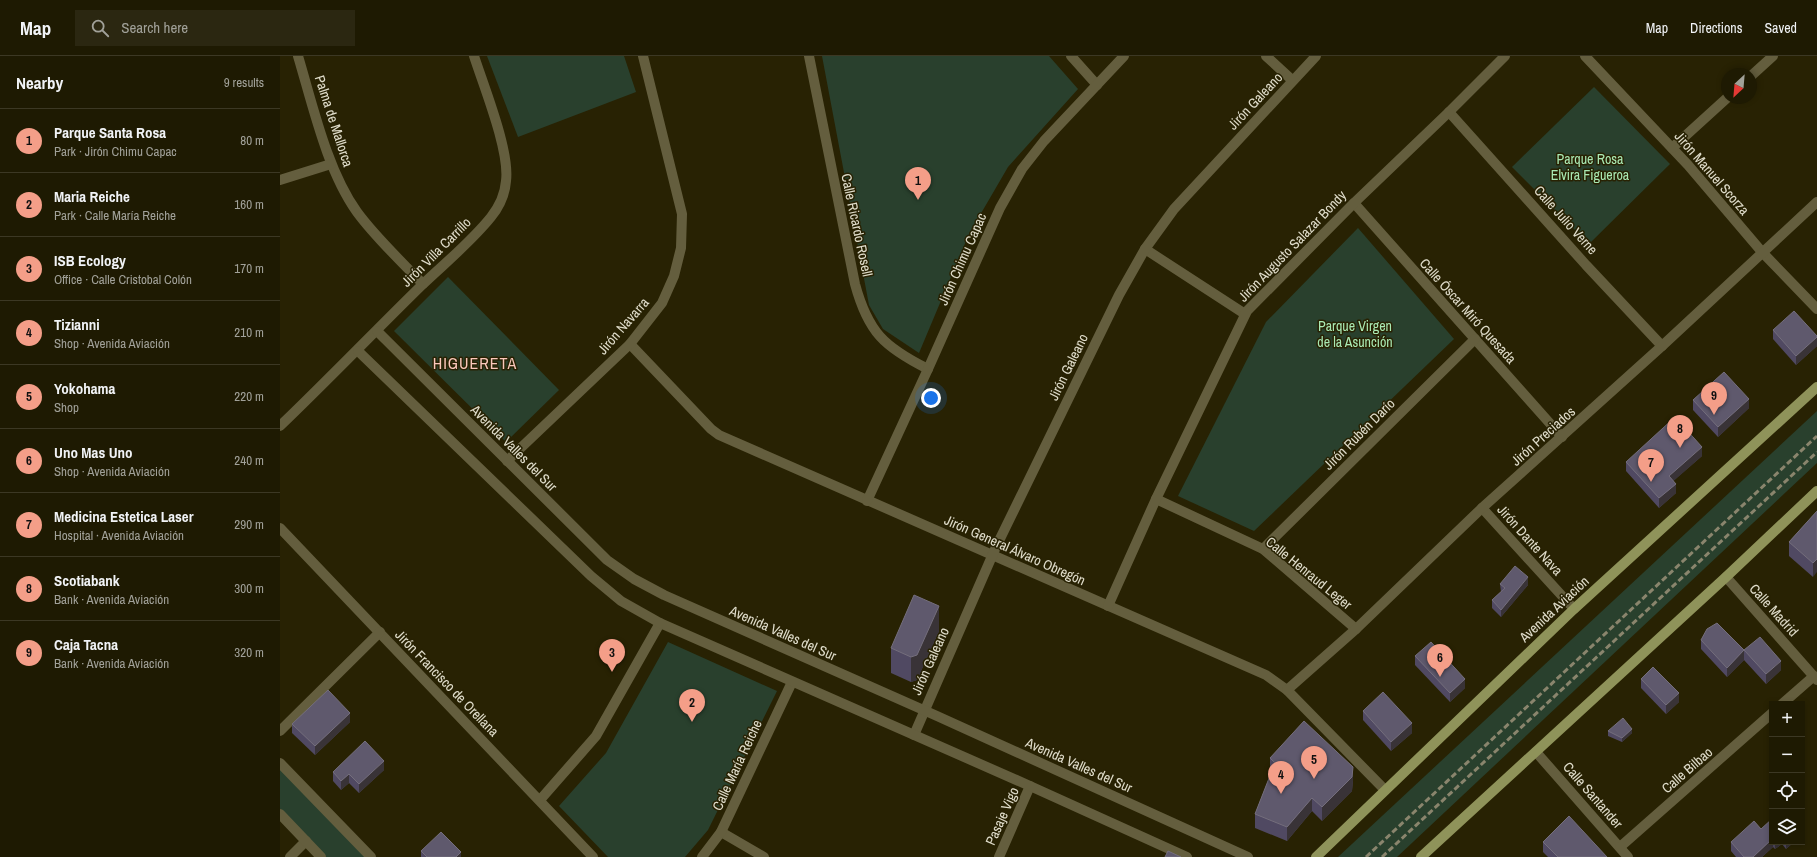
<!DOCTYPE html>
<meta charset="utf-8">
<style>
:root{--surface:#1e1a02;--page:#2b2711;--text:#f1f3f6;--muted:#a1a199;--line:#3c3824;--accent:#f49e88}
body{margin:0;font-family:"Archivo Narrow",sans-serif;background:var(--page);color:var(--text)}
.controls{position:absolute;right:12px;bottom:12px;display:grid;overflow:hidden;border-radius:0px;box-shadow:0 2px 6px #0003}
.controls button{width:36px;height:36px;display:grid;place-items:center;padding:0;border:0;border-bottom:1px solid var(--line);background:var(--surface);color:var(--text);font:20px sans-serif}
.compass{position:absolute;left:1441px;top:12px;width:36px;height:36px;border-radius:50%;background:var(--surface);box-shadow:0 2px 6px #0003;rotate:206deg}
.you{position:absolute;left:651px;top:342px;width:14px;height:14px;margin:-10px;border:3px solid #fff;border-radius:50%;background:#1a73e8;box-shadow:0 0 0 6px #1a73e833}
.badge{display:grid;place-items:center;width:26px;height:26px;border-radius:50%;background:var(--accent);color:#111;font-size:13px;font-weight:700}
.pin{position:absolute;translate:-50% -33px;filter:drop-shadow(0 1px 2px #0008)}
.pin::after{content:'';position:absolute;top:21px;width:14px;height:12px;background:inherit;clip-path:polygon(0 0,100% 0,50% 100%)}
.list{margin:0;padding:0;list-style:none}
h2{display:flex;justify-content:space-between;align-items:center;height:52px;margin:0;padding:0 16px;font-size:17px}
h2 small{font-size:13px;font-weight:400;color:var(--muted)}
.list li{display:grid;grid-template-columns:26px 1fr auto;gap:12px;align-items:center;box-sizing:border-box;height:64px;padding:0 16px;border-top:1px solid var(--line)}
.list b{display:block;font-size:15px;white-space:nowrap}
.list p{margin:0;font-size:13px;white-space:nowrap;color:var(--muted)}
.list em{font-size:13px;font-style:normal;color:var(--muted)}
.icon{flex:none;width:22px;height:22px;fill:none;stroke:currentColor;stroke-width:2;stroke-linecap:round;stroke-linejoin:round}
.map{position:relative;flex:none;width:1537px;height:801px;overflow:hidden}
header{display:flex;align-items:center;gap:24px;box-sizing:border-box;height:56px;padding:0 20px;background:var(--surface);border-bottom:1px solid var(--line)}
header strong{font-size:19px}
nav{display:flex;gap:22px;margin-inline-start:auto;font-size:14px}
.search{width:280px;height:36px;background:var(--page);display:flex;align-items:center;gap:10px;box-sizing:border-box;padding:0 14px;border-radius:0px;color:var(--muted);font-size:15px}
main{display:flex}
aside{flex:1;background:var(--surface)}
.map>svg:first-child{display:block}
</style>
<header>
<strong>Map</strong>
<div class="search"><svg class="icon" aria-label="search" viewBox="0 0 24 24"><circle cx="10" cy="10" r="6"/><path d="M15 15l6 6"/></svg>Search here</div>
<nav><a>Map</a><a>Directions</a><a>Saved</a></nav>
</header>
<main>
<aside>
<h2>Nearby<small>9 results</small></h2>
<ul class="list">
<li><span class="badge">1</span><div><b>Parque Santa Rosa</b><p>Park · Jirón Chimu Capac</p></div><em>80 m</em></li>
<li><span class="badge">2</span><div><b>Maria Reiche</b><p>Park · Calle María Reiche</p></div><em>160 m</em></li>
<li><span class="badge">3</span><div><b>ISB Ecology</b><p>Office · Calle Cristobal Colón</p></div><em>170 m</em></li>
<li><span class="badge">4</span><div><b>Tizianni</b><p>Shop · Avenida Aviación</p></div><em>210 m</em></li>
<li><span class="badge">5</span><div><b>Yokohama</b><p>Shop</p></div><em>220 m</em></li>
<li><span class="badge">6</span><div><b>Uno Mas Uno</b><p>Shop · Avenida Aviación</p></div><em>240 m</em></li>
<li><span class="badge">7</span><div><b>Medicina Estetica Laser</b><p>Hospital · Avenida Aviación</p></div><em>290 m</em></li>
<li><span class="badge">8</span><div><b>Scotiabank</b><p>Bank · Avenida Aviación</p></div><em>300 m</em></li>
<li><span class="badge">9</span><div><b>Caja Tacna</b><p>Bank · Avenida Aviación</p></div><em>320 m</em></li>
</ul>
</aside>
<div class="map">
<svg width="1537" height="801" viewBox="0 0 1537 801">
<rect width="100%" height="100%" fill="#282203"/>
<g fill="#29402d">
<path d="M207,0h137l12,36 -118,45z"/>
<path d="M542,0h227l29,33 -70,78 -39,67 -50,119 -36,-24 -14,-24z"/>
<path d="M1314,31l76,77 -81,80 -77,-77z"/>
<path d="M1078,172l96,111 -200,192 -76,-35 88,-174z"/>
<path d="M168,221l111,113 -53,52 -112,-111z"/>
<path d="M1537,355v52l-420,394h-59z"/>
<path d="M388,586l109,49 -69,139 -23,27h-77l-49,-51 47,-53z"/>
<path d="M0,712l85,89h-39l-46,-47z"/>
</g>
<g fill="none" stroke-linecap="round" stroke-linejoin="round">
<g stroke="#645e3e" stroke-width="10">
<path d="M18,0c15,50 29,114 59,156 19,26 44,49 66,72"/>
<path d="M529,0l46,228c13,48 29,63 73,85"/>
<path d="M791,0l26,29"/>
<path d="M986,0l26,24"/>
<path d="M1305,0l103,109 74,87 55,57"/>
<path d="M1471,20l22,-20"/>
<path d="M1169,56l137,153 76,81"/>
<path d="M1392,92l55,-50"/>
<path d="M0,124l51,-16"/>
<path d="M1074,147l208,234"/>
<path d="M865,193l100,65"/>
<path d="M350,288l81,85 8,6 547,240 21,15 98,100"/>
<path d="M0,370c48,-46 94,-94 142,-141 23,-22 49,-43 69,-68 8,-10 14,-23 15,-36 4,-30 -22,-94 -32,-125"/>
<path d="M227,405l123,-117 32,-41 12,-27 7,-28 1,-34 -39,-158"/>
<path d="M876,443l107,50 93,80"/>
<path d="M587,445l61,-132 72,-161 22,-39 22,-28 80,-85"/>
<path d="M1202,452l92,101"/>
<path d="M0,472l313,329"/>
<path d="M983,493l212,-210"/>
<path d="M1446,521l91,103"/>
<path d="M828,550l48,-107 91,-188 107,-108 95,-91 56,-56"/>
<path d="M1007,634l69,-61 126,-121 180,-162 155,-144"/>
<path d="M1502,648l32,-28"/>
<path d="M0,675l100,-99"/>
<path d="M634,679l82,-188 123,-252 26,-46 29,-40 142,-153"/>
<path d="M1256,696l92,105"/>
<path d="M260,744l56,-64 64,-113"/>
<path d="M441,776l43,25"/>
<path d="M1340,791l152,-134"/>
<path d="M10,801l16,-16"/>
<path d="M422,801l19,-25 71,-150"/>
<path d="M719,801l31,-71"/>
</g>
<g stroke="#645e3e" stroke-width="10">
<path d="M97,275l230,229 27,19 30,16 273,121 311,141"/>
<path d="M78,295l233,225 30,25 39,22 370,163 157,71"/>
<path d="M0,707l91,94"/>
<path d="M0,758l41,43"/>
</g>
<g stroke="#8f935a" stroke-width="10">
<path d="M1036,801l258,-248 243,-222"/>
<path d="M1141,801l305,-280 91,-86"/>
</g>
<g stroke="#8a856d" stroke-width="3" stroke-dasharray="6 3" stroke-linecap="butt">
<path d="M1086,801l451,-421"/>
<path d="M1102,801l435,-405"/>
</g>
</g>
<g fill="#504962">
<path d="M1493,274l44,6v10l-21,19 -23,-26z"/>
<path d="M1413,344l56,8 -31,29 -25,-27z"/>
<path d="M1422,400l-29,25 3,12 -17,15 -33,-37v-9z"/>
<path d="M1537,455l-4,66 -24,-21v-14z"/>
<path d="M1220,528l28,1 -27,32 -9,-9v-8l9,-8z"/>
<path d="M659,575l-22,49 -6,2 -20,-9v-25z"/>
<path d="M1421,584l43,10 37,20 -15,14 -22,-24 -17,17 -26,-28z"/>
<path d="M1135,600l50,32 -15,14 -35,-37z"/>
<path d="M1361,623l38,23 -13,12 -25,-26z"/>
<path d="M1083,655l49,22 -21,18 -28,-31z"/>
<path d="M70,666l-35,33 -23,-22v-9z"/>
<path d="M1328,675l24,2 -10,9 -14,-6z"/>
<path d="M990,702l83,22 -1,11 -30,30 -10,-10 -25,30 -32,-13v-14l16,-41 -1,-1z"/>
<path d="M104,714l-25,23 -10,-10 -8,7 -8,-9v-9z"/>
<path d="M1263,786l64,15h-59l-5,-5z"/>
<path d="M1451,786h63l-8,7 -4,-5 -7,5 -2,-2 -11,10h-26l-5,-6z"/>
<path d="M141,795l40,6h-40z"/>
</g>
<g fill="#393337">
<path d="M1537,281v9l-21,19v-9z"/>
<path d="M1469,343v9l-31,29v-10z"/>
<path d="M1422,391v9l-33,29v-9z"/>
<path d="M1396,428v9l-17,15v-10z"/>
<path d="M1537,503v13l-4,5v-14z"/>
<path d="M1248,521v8l-27,32v-7z"/>
<path d="M659,550v25l-22,49 -6,2v-25z"/>
<path d="M1464,594v10l-17,17v-9z"/>
<path d="M1501,605v9l-15,14v-10z"/>
<path d="M1185,623v9l-15,14v-9z"/>
<path d="M1399,637v9l-13,12v-9z"/>
<path d="M70,657v9l-35,33v-9z"/>
<path d="M1132,667v10l-21,18v-9z"/>
<path d="M1352,673v4l-10,9v-4z"/>
<path d="M104,705v9l-25,23v-9z"/>
<path d="M1073,711v13l-1,11 -30,30v-14z"/>
<path d="M69,718v9l-8,7v-9z"/>
<path d="M1032,742v13l-25,30v-14z"/>
<path d="M1524,757v10l-2,1v-9z"/>
<path d="M1492,783v3h1v5l-11,10h-9z"/>
<path d="M1495,786h7v2l-7,5z"/>
<path d="M1506,786h8l-8,7z"/>
<path d="M181,796v5h-5z"/>
</g>
<g fill="#5f596d" stroke="#746e7c">
<path d="M1514,255l23,25v1l-21,19 -23,-26z"/>
<path d="M1444,316l25,27 -31,28 -25,-27z"/>
<path d="M1395,361l27,30 -33,29 7,8 -17,14 -33,-36z"/>
<path d="M1537,455v48l-4,4 -24,-21z"/>
<path d="M1235,510l13,11 -27,33 -9,-10 13,-12 -5,-4z"/>
<path d="M634,539l25,11 -22,49 -6,2 -20,-9z"/>
<path d="M1437,567l27,27 -17,18 -26,-28 6,-11z"/>
<path d="M1480,581l21,24 -15,13 -22,-24z"/>
<path d="M1151,586l34,37 -15,14 -35,-37z"/>
<path d="M1373,611l26,26 -13,12 -25,-26z"/>
<path d="M48,634l22,23 -35,33 -23,-22z"/>
<path d="M1103,636l29,31 -21,19 -28,-31z"/>
<path d="M1343,662l9,11 -10,9 -14,-7z"/>
<path d="M1024,665l49,46 -1,10 -30,30 -10,-9 -25,29 -32,-13 20,-51 -5,-5z"/>
<path d="M85,685l19,20 -25,23 -10,-10 -8,7 -8,-9z"/>
<path d="M1289,760l38,41h-49l-15,-15z"/>
<path d="M1492,763v20l-19,18h-9l-13,-15 23,-21 7,8z"/>
<path d="M161,776l20,20 -5,5h-29l-6,-6z"/>
<path d="M888,795l13,6h-16z"/>
</g>
<g text-anchor="middle" stroke-width="3" stroke-linejoin="round" paint-order="stroke">
<g font-size="14" fill="#e0ddcb" stroke="#282203">
<text transform="translate(975 45) rotate(-47)" y="5">Jirón Galeano</text>
<text transform="translate(54 65) rotate(72)" y="5">Palma de Mallorca</text>
<text transform="translate(1432 117) rotate(49)" y="5">Jirón Manuel Scorza</text>
<text transform="translate(1286 164) rotate(48)" y="5">Calle Julio Verne</text>
<text transform="translate(577 169) rotate(78)" y="5">Calle Ricardo Rosell</text>
<text transform="translate(1012 190) rotate(-46)" y="5">Jirón Augusto Salazar Bondy</text>
<text transform="translate(156 196) rotate(-45)" y="5">Jirón Villa Carrillo</text>
<text transform="translate(682 203) rotate(-66)" y="5">Jirón Chimu Capac</text>
<text transform="translate(1188 255) rotate(48)" y="5">Calle Óscar Miró Quesada</text>
<text transform="translate(343 270) rotate(-49)" y="5">Jirón Navarra</text>
<text transform="translate(788 311) rotate(-64)" y="5">Jirón Galeano</text>
<text transform="translate(1079 378) rotate(-45)" y="5">Jirón Rubén Darío</text>
<text transform="translate(1263 380) rotate(-42)" y="5">Jirón Preciados</text>
<text transform="translate(234 392) rotate(45)" y="5">Avenida Valles del Sur</text>
<text transform="translate(1250 484) rotate(48)" y="5">Jirón Dante Nava</text>
<text transform="translate(735 494) rotate(24)" y="5">Jirón General Álvaro Obregón</text>
<text transform="translate(1029 517) rotate(39)" y="5">Calle Henraud Leger</text>
<text transform="translate(1274 553) rotate(-43)" y="5">Avenida Aviación</text>
<text transform="translate(1494 554) rotate(48)" y="5">Calle Madrid</text>
<text transform="translate(503 577) rotate(24)" y="5">Avenida Valles del Sur</text>
<text transform="translate(650 605) rotate(-66)" y="5">Jirón Galeano</text>
<text transform="translate(167 627) rotate(46)" y="5">Jirón Francisco de Orellana</text>
<text transform="translate(457 709) rotate(-65)" y="5">Calle María Reiche</text>
<text transform="translate(799 709) rotate(24)" y="5">Avenida Valles del Sur</text>
<text transform="translate(1407 714) rotate(-41)" y="5">Calle Bilbao</text>
<text transform="translate(1313 739) rotate(49)" y="5">Calle Santander</text>
<text transform="translate(722 760) rotate(-66)" y="5">Pasaje Vigo</text>
</g>
<g font-size="14" fill="#a9e9b3" stroke="#282203">
<text x="1310" y="108">Parque Rosa<tspan x="1310" dy="16">Elvira Figueroa</tspan></text>
<text x="1075" y="275">Parque Virgen<tspan x="1075" dy="16">de la Asunción</tspan></text>
</g>
<g font-size="16" letter-spacing="1" fill="#fac8bb" stroke="#282203">
<text x="195" y="313">HIGUERETA</text>
</g>
</g>
</svg>
<div class="controls">
<button>+</button>
<button>−</button>
<button><svg class="icon" aria-label="locate" viewBox="0 0 24 24"><circle cx="12" cy="12" r="6"/><path d="M12 2v4M12 18v4M2 12h4M18 12h4"/></svg></button>
<button><svg class="icon" aria-label="layers" viewBox="0 0 24 24"><path d="M12 4l9 5-9 5-9-5zM3 14l9 5 9-5"/></svg></button>
</div>
<svg class="compass" viewBox="-18 -18 36 36"><path d="M0-13l5 13h-10z" fill="#e53935"/><path d="M0 13l5-13h-10z" fill="#a1a199"/></svg>
<div class="you"></div>
<div class="pin badge" style="left:638px;top:144px">1</div>
<div class="pin badge" style="left:412px;top:666px">2</div>
<div class="pin badge" style="left:332px;top:616px">3</div>
<div class="pin badge" style="left:1001px;top:738px">4</div>
<div class="pin badge" style="left:1034px;top:723px">5</div>
<div class="pin badge" style="left:1160px;top:621px">6</div>
<div class="pin badge" style="left:1371px;top:426px">7</div>
<div class="pin badge" style="left:1400px;top:392px">8</div>
<div class="pin badge" style="left:1434px;top:359px">9</div>
</div>
</main>
